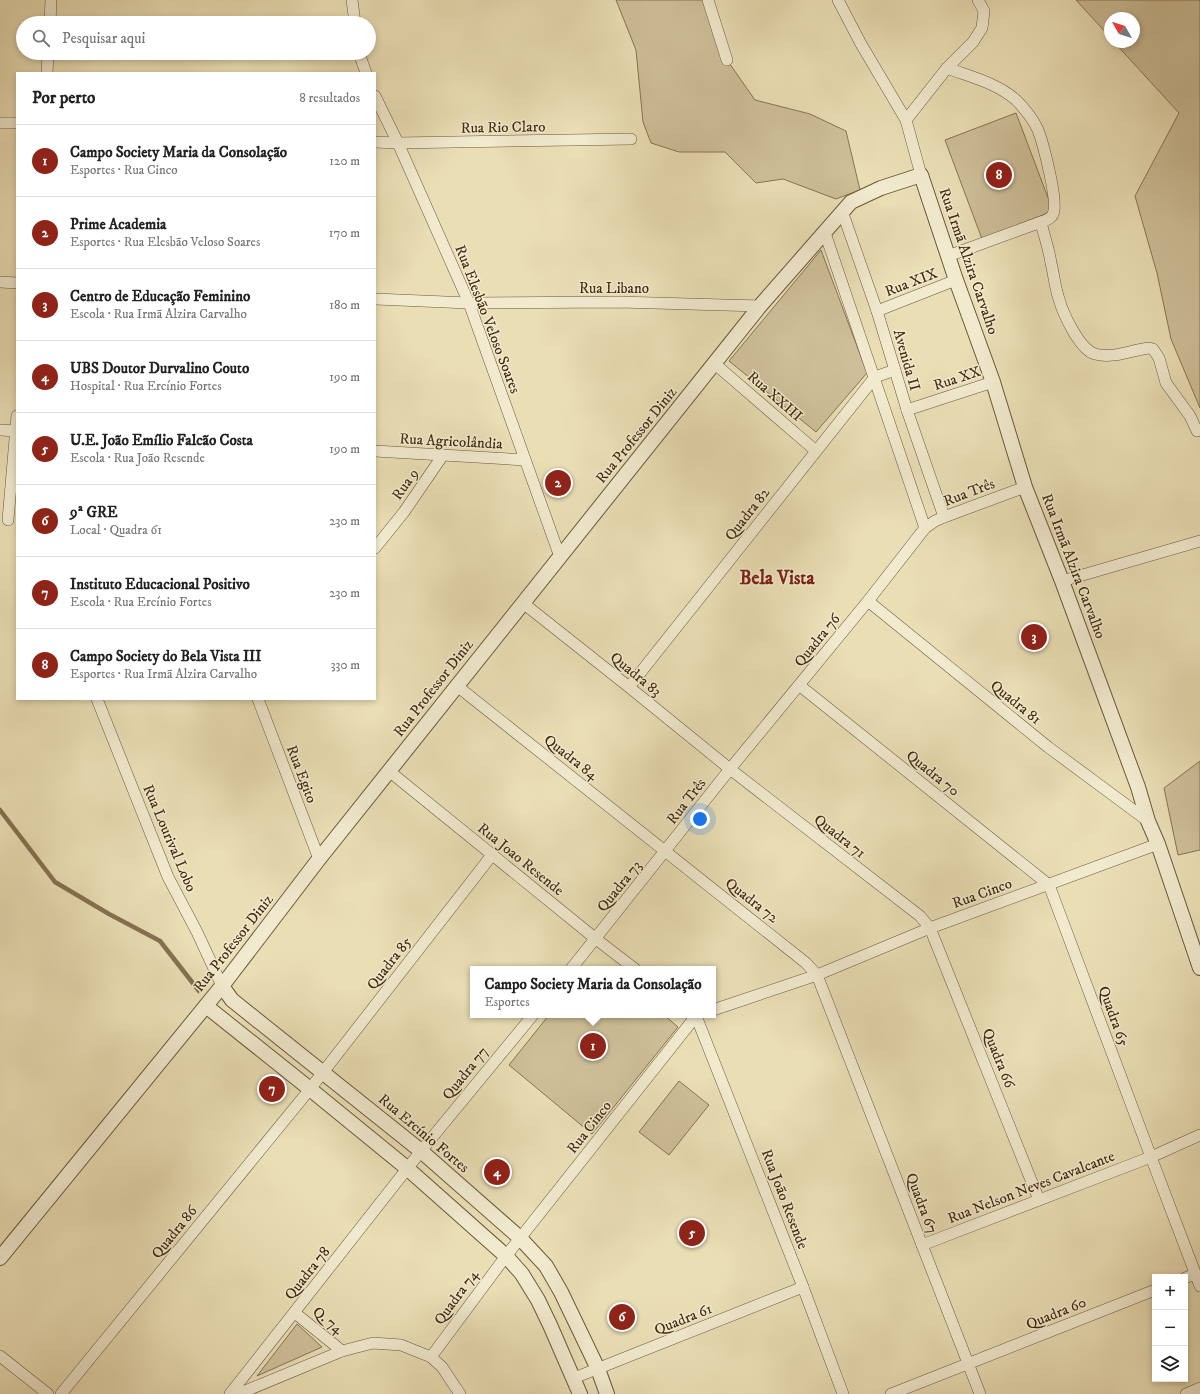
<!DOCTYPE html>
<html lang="pt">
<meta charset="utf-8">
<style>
:root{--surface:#fff;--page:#f6f6f6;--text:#202124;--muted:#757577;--line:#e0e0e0;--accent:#8f2418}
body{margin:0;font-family:"IM FELL DW Pica",serif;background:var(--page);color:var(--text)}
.controls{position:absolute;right:12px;bottom:12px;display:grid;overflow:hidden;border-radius:0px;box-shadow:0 2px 6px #0003}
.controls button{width:36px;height:36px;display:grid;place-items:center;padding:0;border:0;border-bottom:1px solid var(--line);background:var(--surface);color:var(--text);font:20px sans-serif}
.compass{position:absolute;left:1104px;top:12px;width:36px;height:36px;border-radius:50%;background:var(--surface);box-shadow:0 2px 6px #0003;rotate:309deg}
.you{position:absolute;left:700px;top:819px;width:14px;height:14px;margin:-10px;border:3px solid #fff;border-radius:50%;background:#1a73e8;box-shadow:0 0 0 6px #1a73e833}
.badge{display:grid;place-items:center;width:26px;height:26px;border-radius:50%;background:var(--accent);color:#fff;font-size:13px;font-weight:700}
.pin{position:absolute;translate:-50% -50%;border:2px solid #fff;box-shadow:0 1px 4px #0006}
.popup{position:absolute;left:470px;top:966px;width:246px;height:52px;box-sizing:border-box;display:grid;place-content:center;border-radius:0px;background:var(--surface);filter:drop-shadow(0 1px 3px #0005);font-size:13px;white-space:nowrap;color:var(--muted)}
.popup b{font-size:15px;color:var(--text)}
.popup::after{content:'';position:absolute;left:50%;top:100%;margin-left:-8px;border:8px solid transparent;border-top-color:var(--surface)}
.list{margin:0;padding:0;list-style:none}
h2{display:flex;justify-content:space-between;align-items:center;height:52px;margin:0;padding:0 16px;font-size:17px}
h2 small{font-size:13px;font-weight:400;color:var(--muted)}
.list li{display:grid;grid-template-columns:26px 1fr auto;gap:12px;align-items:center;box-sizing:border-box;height:72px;padding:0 16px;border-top:1px solid var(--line)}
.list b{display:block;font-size:15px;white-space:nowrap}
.list p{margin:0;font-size:13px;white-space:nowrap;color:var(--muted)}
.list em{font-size:13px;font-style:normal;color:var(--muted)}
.icon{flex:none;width:22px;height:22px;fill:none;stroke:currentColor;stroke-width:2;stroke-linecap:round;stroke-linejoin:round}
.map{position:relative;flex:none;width:1200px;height:1394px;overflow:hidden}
.search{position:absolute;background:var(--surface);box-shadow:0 2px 6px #0003;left:16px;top:16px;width:360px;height:44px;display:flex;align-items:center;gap:10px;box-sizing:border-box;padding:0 14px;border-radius:22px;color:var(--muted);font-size:15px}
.panel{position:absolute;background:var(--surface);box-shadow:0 2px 6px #0003;left:16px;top:72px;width:360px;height:628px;border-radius:0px}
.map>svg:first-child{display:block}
</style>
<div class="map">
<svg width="1200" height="1394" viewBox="0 0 1200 1394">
<rect width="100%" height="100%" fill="#eadeb5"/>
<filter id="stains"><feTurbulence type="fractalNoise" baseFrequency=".005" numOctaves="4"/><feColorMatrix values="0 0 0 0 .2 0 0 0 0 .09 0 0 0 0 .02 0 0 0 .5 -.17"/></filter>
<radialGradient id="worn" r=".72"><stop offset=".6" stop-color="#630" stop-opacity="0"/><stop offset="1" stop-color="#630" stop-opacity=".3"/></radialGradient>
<g fill="#cebf99" stroke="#887454">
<path d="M616,0h97l14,60 28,40 55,14 36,17 14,59 -24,9 -53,-20 -27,4 -31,-31h-46l-28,-9 -8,-21 -7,-72z"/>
<path d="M1076,0h124v408l-29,-69 -14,-66 -22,-77 44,-83 -65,-71h20v-24h-24v19z"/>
<path d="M1016,113l37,98 -71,28 -37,-99z"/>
<path d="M821,250l46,123 -51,59 -87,-71z"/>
<path d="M1200,761v89l-22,5 -14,-67z"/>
<path d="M549,1015h115l14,12 -86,107 -83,-69z"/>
<path d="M679,1081l30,24 -40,50 -30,-23z"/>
<path d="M297,1324l25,23 -65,29z"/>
</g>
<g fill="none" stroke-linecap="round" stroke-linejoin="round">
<path stroke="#857151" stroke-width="4.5" d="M0,810l55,72 54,32 51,27 39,50"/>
<g stroke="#6d5739" stroke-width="12">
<g id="minor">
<path d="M352,0l3,23"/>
<path d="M708,0l19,60"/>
<path d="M838,0l23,44 45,76 15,55"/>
<path d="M50,23l1,-23"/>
<path d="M359,53l7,20"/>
<path d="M947,68c24,9 50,15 69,32 9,9 17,19 22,30 5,13 21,73 15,84 -2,5 -7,6 -12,8 3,14 8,27 10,41 3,12 4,25 8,36 4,15 21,51 36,55 18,5 36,-4 54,-6l4,1 6,9 7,25 24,33 7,15"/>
<path d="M47,73l1,-20"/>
<path d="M375,96l23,47 71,160 91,254"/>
<path d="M906,120l41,-52 26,-26 9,-14 2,-17 -6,-11"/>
<path d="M0,123h17"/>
<path d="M375,142l23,1 233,-4"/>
<path d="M842,211l35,100 30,99 37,107"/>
<path d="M825,233l100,295"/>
<path d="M948,256l93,-34"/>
<path d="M0,282l17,1"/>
<path d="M375,299l94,4 150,-1 141,4"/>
<path d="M877,311l79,-31"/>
<path d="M715,364l101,87"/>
<path d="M907,410l86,-28"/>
<path d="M0,430l17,1"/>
<path d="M375,451l150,9"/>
<path d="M8,520l9,-104"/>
<path d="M375,548l29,-36 39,-57"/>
<path d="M1062,581l138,-40"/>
<path d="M868,601l180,146 100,74"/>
<path d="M523,603l106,84 101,82 190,147 10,12 109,272"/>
<path d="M799,685l250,200"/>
<path d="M457,686l349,277 11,12 163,419"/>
<path d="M629,687l246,-310 20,-7"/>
<path d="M97,699l71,178 29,55 25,54"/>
<path d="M258,699l61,160"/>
<path d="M389,771l207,168 39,30"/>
<path d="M1049,885l102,272 49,129"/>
<path d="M571,969l159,-200 138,-168 57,-73 10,-7 9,-4 81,-30"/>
<path d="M713,1010l104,-35 113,-47 228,-84"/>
<path d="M696,1016l107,271 40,107"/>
<path d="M922,1245l229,-88 49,-22"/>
<path d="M1185,1278l10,-4"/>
<path d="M295,1313l47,38"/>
<path d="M0,1356l48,38"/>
<path d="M431,1357l75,-101 190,-240"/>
<path d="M574,1378l229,-91"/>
<path d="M61,1394l249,-305 182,-234"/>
<path d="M230,1394l191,-243 112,-136"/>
<path d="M238,1394l104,-43 31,-8 28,2 30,12 11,10 18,27"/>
<path d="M891,1394l264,-104"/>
<path d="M1186,1394l14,-6"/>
</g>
</g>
<g stroke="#6d5739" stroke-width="16">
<g id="tertiary">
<path d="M222,986l10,14 189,151 99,87 26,28 15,26 37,77 9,25"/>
<path d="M206,1006l104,83 98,80 98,87 16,18 16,26 12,25 30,69"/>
<path d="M0,1258l222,-272 97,-127 441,-553 91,-104 30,-14 40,-13 35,105 37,102 32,105 37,94 76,206 10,34 10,23 42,124"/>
</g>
</g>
<use href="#minor" stroke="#f1eacf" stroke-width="11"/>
<use href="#tertiary" stroke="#f1eacf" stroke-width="14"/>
</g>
<g text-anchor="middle" stroke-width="3" stroke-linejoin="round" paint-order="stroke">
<g font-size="15" fill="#432a10" stroke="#f1eacf">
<text transform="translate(503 127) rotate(-1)" y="5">Rua Rio Claro</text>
<text transform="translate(969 261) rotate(71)" y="5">Rua Irmã Alzira Carvalho</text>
<text transform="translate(911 282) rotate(-21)" y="5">Rua XIX</text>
<text x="614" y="293">Rua Libano</text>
<text transform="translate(488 319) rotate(69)" y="5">Rua Elesbão Veloso Soares</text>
<text transform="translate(907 360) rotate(74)" y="5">Avenida II</text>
<text transform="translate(957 378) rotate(-18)" y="5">Rua XX</text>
<text transform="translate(775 396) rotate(41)" y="5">Rua XXIII</text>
<text transform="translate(636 435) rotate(-51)" y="5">Rua Professor Diniz</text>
<text transform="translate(451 441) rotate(3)" y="5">Rua Agricolândia</text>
<text transform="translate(405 484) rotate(-55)" y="5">Rua 9</text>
<text transform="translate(969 492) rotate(-21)" y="5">Rua Três</text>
<text transform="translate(747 514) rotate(-52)" y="5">Quadra 82</text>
<text transform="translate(1074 566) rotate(69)" y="5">Rua Irmã Alzira Carvalho</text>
<text transform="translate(817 640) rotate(-51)" y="5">Quadra 76</text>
<text transform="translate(636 674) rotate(39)" y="5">Quadra 83</text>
<text transform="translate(433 688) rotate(-52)" y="5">Rua Professor Diniz</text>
<text transform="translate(1016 702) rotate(39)" y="5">Quadra 81</text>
<text transform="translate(571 757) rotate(38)" y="5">Quadra 84</text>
<text transform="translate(933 773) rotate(39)" y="5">Quadra 70</text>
<text transform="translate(302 774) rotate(69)" y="5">Rua Egito</text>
<text transform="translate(686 801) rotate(-52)" y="5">Rua Três</text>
<text transform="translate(840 836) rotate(38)" y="5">Quadra 71</text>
<text transform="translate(170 838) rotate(67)" y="5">Rua Lourival Lobo</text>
<text transform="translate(521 859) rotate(39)" y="5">Rua Joao Resende</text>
<text transform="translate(619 886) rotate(-51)" y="5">Quadra 73</text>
<text transform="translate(982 893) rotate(-20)" y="5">Rua Cinco</text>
<text transform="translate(752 900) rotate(38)" y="5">Quadra 72</text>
<text transform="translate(233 943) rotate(-52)" y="5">Rua Professor Diniz</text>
<text transform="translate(389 963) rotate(-52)" y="5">Quadra 85</text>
<text transform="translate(1114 1016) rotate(70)" y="5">Quadra 65</text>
<text transform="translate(999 1058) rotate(68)" y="5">Quadra 66</text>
<text transform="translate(465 1073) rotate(-51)" y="5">Quadra 77</text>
<text transform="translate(589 1127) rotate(-52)" y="5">Rua Cinco</text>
<text transform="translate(424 1133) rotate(40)" y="5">Rua Ercínio Fortes</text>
<text transform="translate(1031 1187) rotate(-21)" y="5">Rua Nelson Neves Cavalcante</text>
<text transform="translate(785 1199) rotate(69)" y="5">Rua João Resende</text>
<text transform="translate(922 1203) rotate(69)" y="5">Quadra 67</text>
<text transform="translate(174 1232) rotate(-51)" y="5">Quadra 86</text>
<text transform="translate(307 1273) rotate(-52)" y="5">Quadra 78</text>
<text transform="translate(456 1297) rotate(-54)" y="5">Quadra 74</text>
<text transform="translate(1056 1313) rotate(-22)" y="5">Quadra 60</text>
<text transform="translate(683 1319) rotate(-22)" y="5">Quadra 61</text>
<text transform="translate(328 1320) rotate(39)" y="5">Q. 74</text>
</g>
<g font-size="19" font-weight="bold" fill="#7a1f14" stroke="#f1eacf">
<text x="777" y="584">Bela Vista</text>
</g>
</g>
<rect width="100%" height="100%" filter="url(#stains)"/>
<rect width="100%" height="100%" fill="url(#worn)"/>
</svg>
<div class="controls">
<button>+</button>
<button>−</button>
<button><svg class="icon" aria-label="layers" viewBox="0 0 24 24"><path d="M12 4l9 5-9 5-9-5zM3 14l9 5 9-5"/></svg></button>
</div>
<svg class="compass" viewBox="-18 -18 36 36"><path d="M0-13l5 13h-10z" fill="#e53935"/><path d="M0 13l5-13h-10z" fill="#757577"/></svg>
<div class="you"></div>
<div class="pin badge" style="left:593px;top:1046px">1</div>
<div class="popup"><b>Campo Society Maria da Consolação</b>Esportes</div>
<div class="pin badge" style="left:558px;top:483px">2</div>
<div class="pin badge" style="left:1034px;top:637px">3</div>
<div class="pin badge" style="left:497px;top:1172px">4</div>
<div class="pin badge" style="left:692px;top:1233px">5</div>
<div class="pin badge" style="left:622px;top:1317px">6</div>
<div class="pin badge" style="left:272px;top:1089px">7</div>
<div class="pin badge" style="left:999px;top:175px">8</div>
<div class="search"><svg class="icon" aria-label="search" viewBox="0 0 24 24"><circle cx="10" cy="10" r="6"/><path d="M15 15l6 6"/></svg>Pesquisar aqui</div>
<section class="panel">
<h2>Por perto<small>8 resultados</small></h2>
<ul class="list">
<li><span class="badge">1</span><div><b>Campo Society Maria da Consolação</b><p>Esportes · Rua Cinco</p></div><em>120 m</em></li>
<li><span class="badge">2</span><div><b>Prime Academia</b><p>Esportes · Rua Elesbão Veloso Soares</p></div><em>170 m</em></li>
<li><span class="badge">3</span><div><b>Centro de Educação Feminino</b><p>Escola · Rua Irmã Alzira Carvalho</p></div><em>180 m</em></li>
<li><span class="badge">4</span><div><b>UBS Doutor Durvalino Couto</b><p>Hospital · Rua Ercínio Fortes</p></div><em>190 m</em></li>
<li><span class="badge">5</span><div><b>U.E. João Emílio Falcão Costa</b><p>Escola · Rua João Resende</p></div><em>190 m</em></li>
<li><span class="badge">6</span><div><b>9ª GRE</b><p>Local · Quadra 61</p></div><em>230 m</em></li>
<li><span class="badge">7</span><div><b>Instituto Educacional Positivo</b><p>Escola · Rua Ercínio Fortes</p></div><em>230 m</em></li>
<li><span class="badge">8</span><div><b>Campo Society do Bela Vista III</b><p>Esportes · Rua Irmã Alzira Carvalho</p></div><em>330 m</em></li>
</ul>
</section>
</div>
